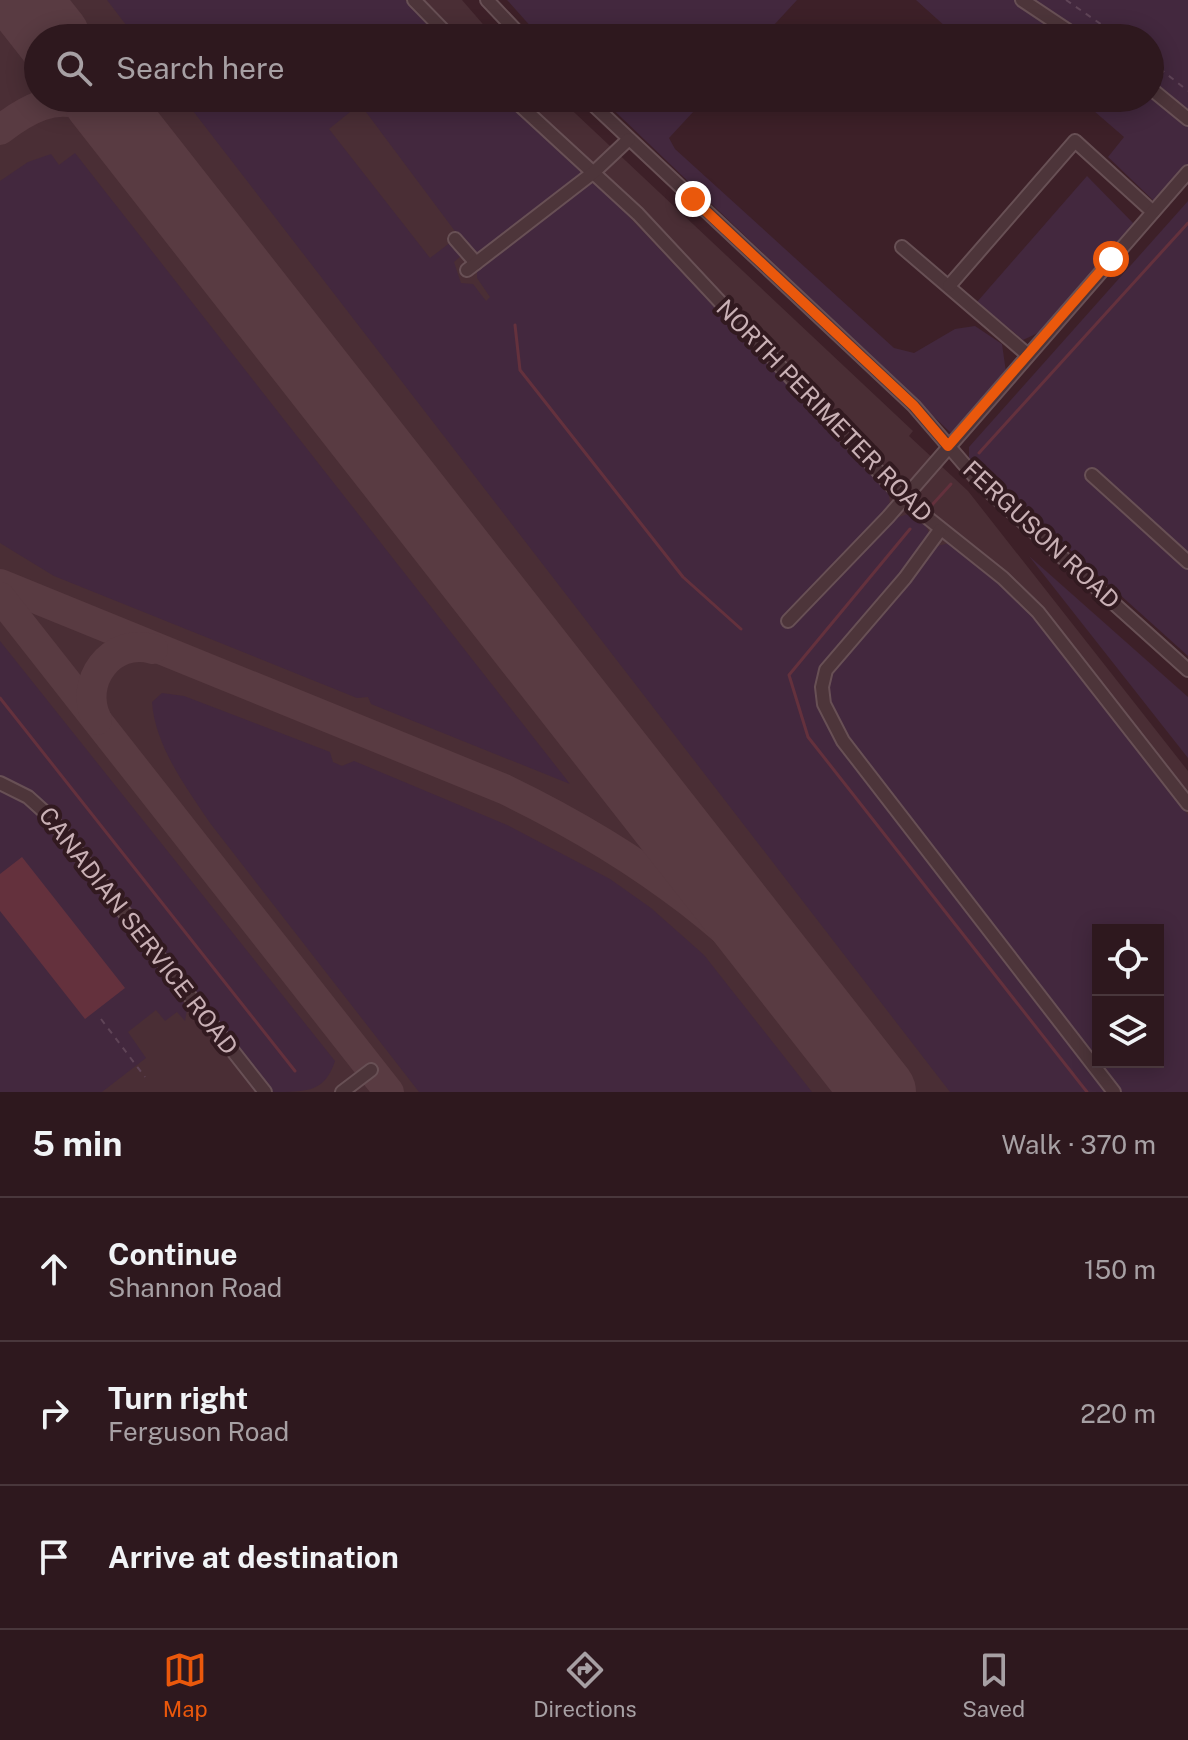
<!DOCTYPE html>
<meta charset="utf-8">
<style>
:root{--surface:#2e181e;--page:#3a252b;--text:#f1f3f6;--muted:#a7a0a4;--line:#49373c;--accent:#ea580c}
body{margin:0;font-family:"Public Sans",sans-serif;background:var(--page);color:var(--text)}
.controls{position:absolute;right:24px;bottom:24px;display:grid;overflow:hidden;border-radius:0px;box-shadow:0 4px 20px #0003}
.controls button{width:72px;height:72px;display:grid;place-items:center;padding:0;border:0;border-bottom:2px solid var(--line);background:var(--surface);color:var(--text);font:40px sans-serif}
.stop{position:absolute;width:24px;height:24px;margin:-18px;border:6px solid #ea580c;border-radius:50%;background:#fff}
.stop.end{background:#ea580c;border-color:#fff;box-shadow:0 2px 8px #0008}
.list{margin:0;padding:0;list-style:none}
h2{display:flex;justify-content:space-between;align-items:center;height:104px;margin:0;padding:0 32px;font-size:34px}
h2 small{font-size:26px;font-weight:400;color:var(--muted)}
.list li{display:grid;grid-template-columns:52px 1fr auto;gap:24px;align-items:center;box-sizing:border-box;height:144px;padding:0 32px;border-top:2px solid var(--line)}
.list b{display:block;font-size:30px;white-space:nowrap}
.list p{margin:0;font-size:26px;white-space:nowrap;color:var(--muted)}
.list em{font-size:26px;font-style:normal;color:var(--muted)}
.icon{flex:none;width:44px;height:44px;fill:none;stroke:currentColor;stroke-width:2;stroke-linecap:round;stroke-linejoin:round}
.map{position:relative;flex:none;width:1188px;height:1092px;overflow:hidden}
.search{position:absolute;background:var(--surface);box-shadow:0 4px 20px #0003;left:24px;right:24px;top:24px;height:88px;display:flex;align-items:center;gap:20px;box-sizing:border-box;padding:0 28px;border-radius:44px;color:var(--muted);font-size:30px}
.sheet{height:536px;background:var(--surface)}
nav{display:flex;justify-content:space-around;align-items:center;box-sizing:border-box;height:112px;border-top:2px solid var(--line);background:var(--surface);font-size:22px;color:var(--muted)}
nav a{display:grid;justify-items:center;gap:4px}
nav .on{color:var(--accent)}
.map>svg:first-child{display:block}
</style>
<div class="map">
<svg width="1188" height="1092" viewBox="0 0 1188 1092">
<rect width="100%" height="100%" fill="#3d2028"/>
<path fill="#4a2e35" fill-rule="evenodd" d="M0,0h462l33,38h-457v60h521l354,333 -4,5 59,55 220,280v321h-1188zM1098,930h60v132h-60z"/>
<g fill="#43283e" fill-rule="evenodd">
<path d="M107,0h298l37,38h-306z"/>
<path d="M507,0h290l-35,38h-221z"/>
<path d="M916,0h272v166l-32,37 -48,-46 16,-20 -45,-39h71v-60h-181l-22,-10z"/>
<path d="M183,98h322l77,68 1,6 -103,82 -11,-4 -109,-146 -31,25 101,129 21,-16 12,12 -9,8 7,21 12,1 13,17 4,-4 -13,-19v-9l112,-87 11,4 289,306 1,16 -108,114 4,6 107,-109 18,-6 13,10 6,11 -2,7 -105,122 -6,23 4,22 289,384h-160z"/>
<path d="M601,98h105l-37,40 6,11 219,199 20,5 41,-24 20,-3 27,18 4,28 -54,62z"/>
<path d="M75,153l495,631 -199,-80 -3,-7 -11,1 -303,-122 -54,-33v-362l28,-19 23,-8 8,11z"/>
<path d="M1087,176l48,49 -93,106 -19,9 -46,-38z"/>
<path d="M1188,201v455l-219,-197v-12z"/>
<path d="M950,543l48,38 34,34 156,200v277h-70l-271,-352c-13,-22 -21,-38 -18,-65l104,-128zM1098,930h60v132h-60z"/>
<path d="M1029,556l159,141v61z"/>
<path d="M0,641l335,420c-10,31 -28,31 -62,31l-221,-283 -29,-23 -23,-10z"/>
<path d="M162,693l22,3 146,56 3,10 9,4 12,-5 153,64 103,54 41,29 53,47 108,137h-393l-209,-269c-24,-36 -55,-77 -58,-121z"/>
<path d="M0,791l19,8 24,20 139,180 5,11 -2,11 -8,-9 -12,9 -9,-11 -28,22 18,26 -44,34h-102z"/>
</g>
<path fill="#64313d" d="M22,857l103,131 -40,31 -85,-108v-37z"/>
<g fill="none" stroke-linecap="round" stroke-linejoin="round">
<g stroke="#64313d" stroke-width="3">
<path d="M515,325l5,45 163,207 58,52"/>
<path d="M979,453l209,-230"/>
<path d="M932,505l19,-21"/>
<path d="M910,529l-121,146 19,62 279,355"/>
<path d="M0,698l295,373"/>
</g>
<g stroke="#593b42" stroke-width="30">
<path d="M20,0l12,11"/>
<path d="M0,130c62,-49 93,-30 142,22"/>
<path d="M0,584l504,205c145,70 234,143 343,261"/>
<path d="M0,597l389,495"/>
<path d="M97,720c-19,-38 14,-83 56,-71"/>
</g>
<g stroke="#593b42" stroke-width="74">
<path d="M23,0l30,38"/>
<path d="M100,98l779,994"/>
</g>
<g stroke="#685055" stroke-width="16">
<g id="minor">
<path d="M414,0l37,38"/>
<path d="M487,0l36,38"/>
<path d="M1022,0l57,38"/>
<path d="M1150,88l38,31"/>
<path d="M512,98l126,116 266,285 99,79 35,34 150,192"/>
<path d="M586,98l328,308 68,79 206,185"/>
<path d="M455,239l21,24"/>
<path d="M902,247l126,108"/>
<path d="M467,270l127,-98 35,-33"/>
<path d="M949,286l126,-145 78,71"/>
<path d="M1092,475l96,87"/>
<path d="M940,530l-35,48 -79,92 -4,17 2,17 19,37 271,351"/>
<path d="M788,621l100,-104 300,-345"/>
<path d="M0,783l28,14 20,18 217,277"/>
<path d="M342,1092l29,-22"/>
</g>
</g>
<g stroke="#5f4457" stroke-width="2" stroke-dasharray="6 6" stroke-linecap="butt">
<path d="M1066,0l55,38"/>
<path d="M1150,61l38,30"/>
<path d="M101,1019l44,58"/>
</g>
<use href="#minor" stroke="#4d353a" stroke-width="12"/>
</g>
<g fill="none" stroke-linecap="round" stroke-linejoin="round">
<path stroke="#ea580c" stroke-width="10" d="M693,199l221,207 34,40 163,-187"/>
</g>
<g text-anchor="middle" stroke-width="8" stroke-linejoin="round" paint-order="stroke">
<g font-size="24" fill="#c9b0b5" stroke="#321a20">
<text transform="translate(824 411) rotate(46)" y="8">NORTH PERIMETER ROAD</text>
<text transform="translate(1041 535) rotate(43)" y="8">FERGUSON ROAD</text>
<text transform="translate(138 931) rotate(52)" y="8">CANADIAN SERVICE ROAD</text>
</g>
</g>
</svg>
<div class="controls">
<button><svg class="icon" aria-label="locate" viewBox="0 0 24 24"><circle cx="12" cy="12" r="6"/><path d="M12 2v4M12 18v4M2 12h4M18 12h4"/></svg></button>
<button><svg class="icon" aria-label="layers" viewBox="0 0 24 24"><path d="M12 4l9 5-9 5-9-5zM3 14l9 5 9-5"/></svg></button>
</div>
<div class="stop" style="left:1111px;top:259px"></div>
<div class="stop end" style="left:693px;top:199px"></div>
<div class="search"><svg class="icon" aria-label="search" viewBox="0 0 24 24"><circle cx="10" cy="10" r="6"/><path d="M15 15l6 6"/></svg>Search here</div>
</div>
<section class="sheet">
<h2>5 min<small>Walk · 370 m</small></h2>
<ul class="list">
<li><svg class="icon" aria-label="ahead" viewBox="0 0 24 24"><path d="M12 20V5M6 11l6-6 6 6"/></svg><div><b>Continue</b><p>Shannon Road</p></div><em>150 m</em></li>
<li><svg class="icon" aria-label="right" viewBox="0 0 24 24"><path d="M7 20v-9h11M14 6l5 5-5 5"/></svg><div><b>Turn right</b><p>Ferguson Road</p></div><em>220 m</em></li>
<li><svg class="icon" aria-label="arrive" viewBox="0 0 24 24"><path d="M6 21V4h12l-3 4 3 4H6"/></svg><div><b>Arrive at destination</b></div></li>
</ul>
</section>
<nav>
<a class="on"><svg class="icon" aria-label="map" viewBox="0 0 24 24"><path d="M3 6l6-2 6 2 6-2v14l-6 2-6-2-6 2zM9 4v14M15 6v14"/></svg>Map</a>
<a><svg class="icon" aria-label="directions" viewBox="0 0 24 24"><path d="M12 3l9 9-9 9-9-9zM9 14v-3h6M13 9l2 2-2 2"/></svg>Directions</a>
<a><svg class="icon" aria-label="saved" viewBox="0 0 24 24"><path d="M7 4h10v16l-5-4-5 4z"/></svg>Saved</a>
</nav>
